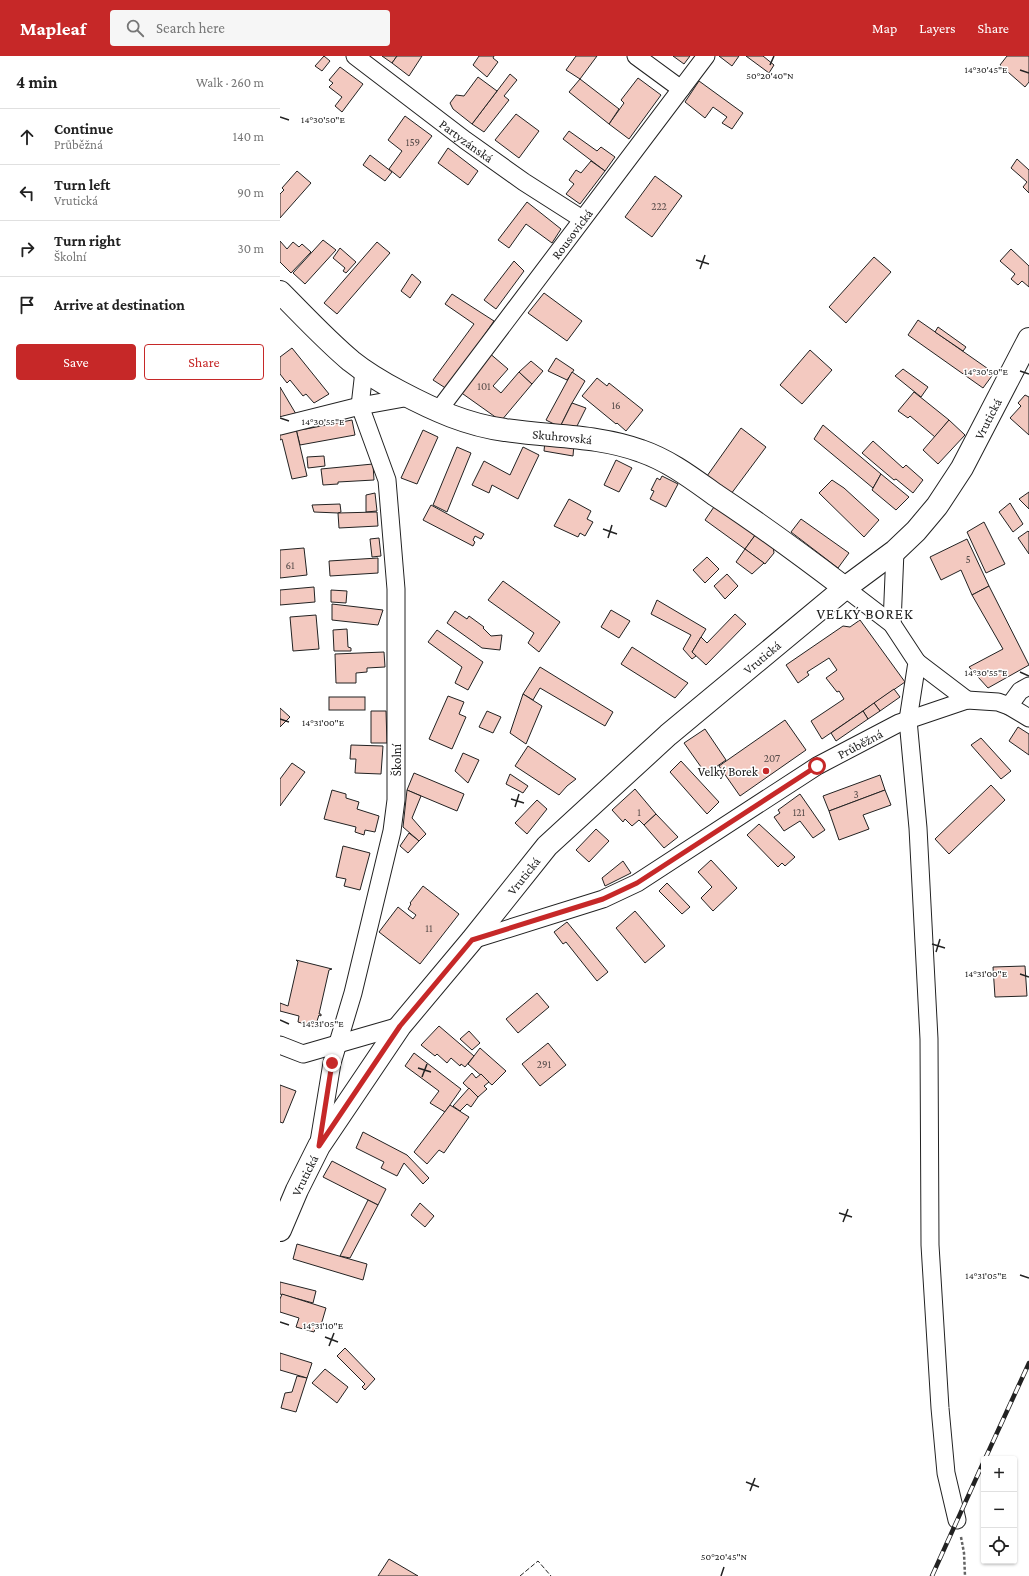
<!DOCTYPE html>
<meta charset="utf-8">
<style>
:root{--surface:#fff;--page:#f6f6f6;--text:#222;--muted:#767676;--line:#e0e0e0;--accent:#c62828}
body{margin:0;font-family:"Crimson Pro",serif;background:var(--page);color:var(--text)}
.controls{position:absolute;right:12px;bottom:12px;display:grid;overflow:hidden;border-radius:4px;box-shadow:0 1px 3px #0004}
.controls button{width:36px;height:36px;display:grid;place-items:center;padding:0;border:0;border-bottom:1px solid var(--line);background:var(--surface);color:var(--text);font:20px sans-serif}
.stop{position:absolute;width:12px;height:12px;margin:-9px;border:3px solid #c62828;border-radius:50%;background:#fff}
.stop.end{background:#c62828;border-color:#fff;box-shadow:0 1px 4px #0008}
.list{margin:0;padding:0;list-style:none}
h2{display:flex;justify-content:space-between;align-items:center;height:52px;margin:0;padding:0 16px;font-size:17px}
h2 small{font-size:13px;font-weight:400;color:var(--muted)}
.list li{display:grid;grid-template-columns:26px 1fr auto;gap:12px;align-items:center;box-sizing:border-box;height:56px;padding:0 16px;border-top:1px solid var(--line)}
.list b{display:block;font-size:15px;white-space:nowrap}
.list p{margin:0;font-size:13px;white-space:nowrap;color:var(--muted)}
.list em{font-size:13px;font-style:normal;color:var(--muted)}
.actions{display:flex;gap:8px;padding:12px 16px}
.actions a{flex:1;padding:9px 0;border:1px solid var(--accent);border-radius:4px;text-align:center;font-size:14px;color:var(--accent)}
.actions .main{background:var(--accent);color:#fff}
.icon{flex:none;width:22px;height:22px;fill:none;stroke:currentColor;stroke-width:2;stroke-linecap:round;stroke-linejoin:round}
.map{position:relative;flex:none;width:749px;height:1520px;overflow:hidden}
header{display:flex;align-items:center;gap:24px;box-sizing:border-box;height:56px;padding:0 20px;background:var(--accent);color:#fff}
header strong{font-size:19px}
nav{display:flex;gap:22px;margin-inline-start:auto;font-size:14px}
.search{width:280px;height:36px;background:var(--page);display:flex;align-items:center;gap:10px;box-sizing:border-box;padding:0 14px;border-radius:4px;color:var(--muted);font-size:15px}
main{display:flex}
aside{flex:1;background:var(--surface)}
.map>svg:first-child{display:block}
</style>
<header>
<strong>Mapleaf</strong>
<div class="search"><svg class="icon" aria-label="search" viewBox="0 0 24 24"><circle cx="10" cy="10" r="6"/><path d="M15 15l6 6"/></svg>Search here</div>
<nav><a>Map</a><a>Layers</a><a>Share</a></nav>
</header>
<main>
<aside>
<h2>4 min<small>Walk · 260 m</small></h2>
<ul class="list">
<li><svg class="icon" aria-label="ahead" viewBox="0 0 24 24"><path d="M12 20V5M6 11l6-6 6 6"/></svg><div><b>Continue</b><p>Průběžná</p></div><em>140 m</em></li>
<li><svg class="icon" aria-label="left" viewBox="0 0 24 24"><path d="M17 20v-9H6M10 6l-5 5 5 5"/></svg><div><b>Turn left</b><p>Vrutická</p></div><em>90 m</em></li>
<li><svg class="icon" aria-label="right" viewBox="0 0 24 24"><path d="M7 20v-9h11M14 6l5 5-5 5"/></svg><div><b>Turn right</b><p>Školní</p></div><em>30 m</em></li>
<li><svg class="icon" aria-label="arrive" viewBox="0 0 24 24"><path d="M6 21V4h12l-3 4 3 4H6"/></svg><div><b>Arrive at destination</b></div></li>
</ul>
<div class="actions"><a class="main">Save</a><a>Share</a></div>
</aside>
<div class="map">
<svg width="749" height="1520" viewBox="0 0 749 1520">
<rect width="100%" height="100%" fill="#fff"/>
<g fill="#f3c9c0" stroke="#222">
<path d="M44,0l6,5 -8,10 -7,-5z"/>
<path d="M102,0h15l-5,7z"/>
<path d="M117,0h25l-13,20 -17,-13z"/>
<path d="M199,0h15l-1,2 5,4 -11,15 -14,-12z"/>
<path d="M296,0h21l-17,23 -14,-9z"/>
<path d="M393,0h17l-6,8z"/>
<path d="M439,0h20l-7,10z"/>
<path d="M466,0h17l11,9 -5,8z"/>
<path d="M727,0h22v26l-4,5 -25,-22z"/>
<path d="M60,11l23,17 -21,28 -7,-6 7,-9 -13,-10 4,-4 -4,-3z"/>
<path d="M230,18l7,6 -13,16 5,4 -25,32 -12,-8z"/>
<path d="M198,21l19,14 -25,33 -19,-15 -3,-6 6,-8 8,1z"/>
<path d="M358,22l23,17 -32,44 -20,-15 15,-21 -3,-3z"/>
<path d="M300,23l39,30 -10,15 -40,-32z"/>
<path d="M419,25l44,32 -11,16 -10,-6 5,-6 -14,-10 -8,11 -20,-16z"/>
<path d="M236,58l23,17 -20,27 -24,-18z"/>
<path d="M125,60l27,20 -32,42 -11,-9 13,-18 -14,-11z"/>
<path d="M289,75l28,20 4,-4 14,10 -10,14 -42,-32z"/>
<path d="M168,92l30,23 -10,14 -30,-22z"/>
<path d="M90,99l22,17 -7,9 -22,-16z"/>
<path d="M737,103l12,11v23l-6,-6 4,-5 -16,-14z"/>
<path d="M311,105l14,10 -25,33 -14,-10 8,-10 -5,-4 7,-10 5,3z"/>
<path d="M17,115l14,12 -31,35v-24l4,-4 -2,-2z"/>
<path d="M375,120l27,20 -30,41 -27,-20z"/>
<path d="M247,146l34,27 -9,14 -26,-19 -17,24 -11,-8z"/>
<path d="M43,184l13,10 -31,34 -12,-11z"/>
<path d="M0,185l7,8 6,-7 6,5 3,-3 9,8 -20,21 -11,-11z"/>
<path d="M97,186l13,11 -53,61 -13,-11z"/>
<path d="M60,192l16,14 -10,11 -3,-2 2,-3 -12,-10z"/>
<path d="M731,193l18,17v21l-7,-6 -4,4 -7,-6 4,-5 -15,-13z"/>
<path d="M594,201l17,15 -45,51 -17,-16z"/>
<path d="M234,205l10,10 -28,38 -12,-9z"/>
<path d="M132,218l9,8 -11,16 -9,-7z"/>
<path d="M264,237l38,28 -15,20 -39,-28z"/>
<path d="M172,238l42,27 -47,68 -14,-9 41,-56 -29,-20z"/>
<path d="M638,264l76,53 -11,15 -75,-53z"/>
<path d="M658,271l28,20 -3,4 -28,-19z"/>
<path d="M12,292l37,46 -15,9 -8,-9 -3,2 -13,-16 -3,3 -7,-9v-17z"/>
<path d="M530,294l22,20 -30,34 -22,-19z"/>
<path d="M208,296l20,17 -15,17 8,7 18,-21 13,12 -31,37 -45,-32z"/>
<path d="M276,302l18,12 -7,10 -19,-9z"/>
<path d="M251,305l12,10 -11,13 -13,-12z"/>
<path d="M623,313l25,18 -7,10 -26,-21z"/>
<path d="M292,316l13,9 -13,22 -12,24 -14,-7z"/>
<path d="M317,322l10,8 2,-3 34,27 -17,21 -9,-8 -1,1 -34,-28z"/>
<path d="M0,331l16,27 -16,3z"/>
<path d="M634,336l35,28 -14,17 -25,-21 -2,2 -10,-7z"/>
<path d="M745,339l4,2v38l-19,-17 11,-12 -3,-3z"/>
<path d="M292,347l14,5 -10,20 -16,-1z"/>
<path d="M72,364l3,15 -55,10 -4,-16h10z"/>
<path d="M669,364l16,15 -27,29 -15,-14z"/>
<path d="M543,369l58,49 -8,14 -59,-49z"/>
<path d="M461,372l25,19 -35,47 -24,-18z"/>
<path d="M16,373l11,47 -15,3 -10,-40 -2,1v-6z"/>
<path d="M143,374l15,7 -21,47 -16,-6z"/>
<path d="M265,385l29,3 -1,12 -29,-5z"/>
<path d="M593,385l30,27 3,-3 17,15 -10,13 -17,-14 -2,1 -32,-27z"/>
<path d="M177,391l14,6 -24,59 -14,-7z"/>
<path d="M243,391l16,8 -21,44 -26,-14 -3,8 -17,-8 12,-24 26,14z"/>
<path d="M44,400l1,10 -17,2 -1,-11z"/>
<path d="M336,404l16,8 -13,24 -15,-7z"/>
<path d="M93,408l1,16 -36,2v2l-15,1 -2,-16z"/>
<path d="M601,418l28,23 -13,13 -24,-20z"/>
<path d="M382,420l16,8 -12,23 -16,-8 4,-8 -3,-1 6,-12 3,2z"/>
<path d="M552,424l12,8 35,32 -15,17 -45,-44z"/>
<path d="M749,436v17l-10,-10z"/>
<path d="M95,437l2,18 -11,1v-17z"/>
<path d="M289,443l22,12 -4,8 6,3 -8,14 -5,-3 -2,4 -24,-11z"/>
<path d="M730,447l13,21 -10,8 -14,-20z"/>
<path d="M60,448l1,8 -3,1 -24,-1 -2,-7z"/>
<path d="M436,448l40,30 -11,15 -40,-29z"/>
<path d="M151,449l53,29 -3,5 -6,-3 -2,4 2,2 -2,4 -50,-26z"/>
<path d="M97,456l1,14 -39,2 -1,-15z"/>
<path d="M521,463l48,34 -11,15 -47,-36z"/>
<path d="M704,466l21,42 -19,9 -19,-41z"/>
<path d="M748,475l1,1v22l-11,-16z"/>
<path d="M476,478l17,12 1,7 -9,11 -20,-15z"/>
<path d="M99,482l2,18 -9,1 -2,-18z"/>
<path d="M687,483l22,47 -17,9 -11,-25 -20,10 -11,-23z"/>
<path d="M24,492l3,27 -27,3v-28z"/>
<path d="M465,493l19,14 -12,11 -16,-12z"/>
<path d="M427,501l12,12 -14,14 -12,-13z"/>
<path d="M98,502v15l-48,3 -1,-15z"/>
<path d="M447,518l11,12 -13,13 -11,-13z"/>
<path d="M223,525l57,41 -21,30 -11,-9 6,-10 -46,-33z"/>
<path d="M709,530l40,79 -41,23 -19,-21 34,-18 -31,-54z"/>
<path d="M34,531l1,15 -35,3v-15z"/>
<path d="M51,534l16,1 -1,12 -15,-1z"/>
<path d="M377,544l49,29 -14,23 4,4 -4,3 -9,-10 8,-14 -40,-21z"/>
<path d="M52,548l51,6 -5,15 -46,-5z"/>
<path d="M331,554l19,11 -11,17 -18,-11z"/>
<path d="M175,555l12,8 2,-3 15,11 -1,1 8,8 11,-1 -2,15 -18,-2 -35,-25z"/>
<path d="M455,558l11,10 -40,41 -14,-13 9,-15 6,6z"/>
<path d="M36,559l3,34 -26,2 -3,-34z"/>
<path d="M580,564l45,62 -83,57 -11,-18 33,-22 -5,-8 -2,1 -11,-14 11,-8 -8,-12 -22,14 2,3 -11,8 -12,-18 57,-39 7,1z"/>
<path d="M67,573l1,18 3,1v3h-17l-1,-21z"/>
<path d="M157,574l46,32 -15,28 -13,-7 7,-16 -34,-25z"/>
<path d="M352,591l56,36 -13,15 -54,-34z"/>
<path d="M104,596l1,15 -18,1v4l-11,1v10h-20l-1,-29z"/>
<path d="M260,611l73,45 -8,14 -65,-38 -7,12 -10,-6z"/>
<path d="M614,633l6,8 -20,14 -6,-8z"/>
<path d="M243,638l19,12 -16,38 -16,-11z"/>
<path d="M168,640l16,6 -5,12 7,3 -14,32 -23,-10z"/>
<rect x="49" y="641" width="36" height="13"/>
<path d="M594,647l6,8 -12,8 -5,-8z"/>
<path d="M0,652l10,9 -10,10z"/>
<path d="M91,655h15l1,32h-16z"/>
<path d="M207,655l14,6 -8,16 -14,-6z"/>
<path d="M583,655l5,8 -32,22 -5,-8z"/>
<path d="M505,664l21,30 -66,46 -21,-30z"/>
<path d="M738,671l11,7v21l-20,-14z"/>
<path d="M425,673l21,31 -20,14 -22,-31z"/>
<path d="M701,682l30,33 -10,8 -30,-34z"/>
<path d="M71,689l32,1 -2,28 -26,-1 1,-14h-6z"/>
<path d="M248,690l48,33 -9,7 -8,9 -44,-29z"/>
<path d="M183,697l16,7 -11,23 -13,-12z"/>
<path d="M401,705l38,41 -12,12 -37,-42z"/>
<path d="M12,707l13,9 -25,34v-27z"/>
<path d="M134,717l50,21 -7,17 -50,-21z"/>
<path d="M230,718l18,12 -5,7 -17,-9z"/>
<path d="M600,719l5,15 -56,21 -6,-15z"/>
<path d="M711,729l14,15 -56,54 -14,-15z"/>
<path d="M355,733l21,25 -12,11 -5,-5 -7,6 -7,-7 -2,3 -11,-12z"/>
<path d="M52,734l14,4v4l13,4 -2,7 22,7 -4,16 -10,-2 -1,5 -9,-3 1,-5 -32,-8z"/>
<path d="M127,734l14,6 -9,22 14,16 -7,7 -16,-14z"/>
<path d="M605,734l6,15 -28,10 6,14 -30,11 -10,-29z"/>
<path d="M520,738l25,36 -12,8 -13,-17 -16,10 -10,-14 6,-4 -2,-3z"/>
<path d="M257,744l10,9 -20,25 -12,-11z"/>
<path d="M376,758l22,23 -14,11 -20,-23z"/>
<path d="M479,768l36,33 -10,9 -3,-3 -4,4 -31,-32z"/>
<path d="M316,773l13,12 -20,21 -13,-12z"/>
<path d="M129,777l10,8 -11,12 -8,-7z"/>
<path d="M63,790l27,7 -10,37 -16,-4 2,-7 -10,-2z"/>
<path d="M431,804l26,28 -24,23 -12,-13 11,-11 -14,-15z"/>
<path d="M343,805l8,12 -26,13 -3,-8z"/>
<path d="M387,827l23,24 -8,7 -23,-23z"/>
<path d="M143,830l36,28 -39,50 -41,-32 19,-25 15,12 3,-4 -8,-6 3,-5 -1,-1z"/>
<path d="M355,855l30,35 -20,17 -29,-35z"/>
<path d="M287,866l41,50 -11,9 -31,-39 -3,2 -9,-12z"/>
<path d="M16,904l36,9 -3,1 -10,44h2v2l-2,-1 -4,12 -17,-5 1,-6 -19,-5v-8l8,3 10,-44z"/>
<path d="M745,910l2,30 -32,1 -2,-30z"/>
<path d="M257,937l12,14 -31,26 -12,-14z"/>
<path d="M159,970l35,30 -9,11 -4,-3 -1,2 -9,-8 -4,5 -10,-9 -2,2 -14,-11z"/>
<path d="M189,975l11,12 -8,7 -12,-11z"/>
<path d="M268,987l18,22 -26,21 -18,-22z"/>
<path d="M200,992l26,23 -14,14 -24,-21z"/>
<path d="M134,997l47,36 -16,23 -15,-9 9,-12 -34,-25z"/>
<path d="M192,1017l4,5 5,-4 8,8 -5,4 3,3 -9,8 -15,-14z"/>
<path d="M0,1029l16,6 -13,32 -3,-1z"/>
<path d="M189,1032l9,9 -7,10 -4,-3 -7,7 -7,-5z"/>
<path d="M170,1049l19,12 -25,36 -5,-3 -12,14 -13,-12z"/>
<path d="M83,1076l44,23 22,23 -6,6 -19,-21 -7,13 -16,-8 3,-6 -28,-14z"/>
<path d="M52,1105l54,28 -8,16 -55,-28z"/>
<path d="M88,1144l10,5 -28,53 -10,-2z"/>
<path d="M140,1147l14,13 -9,11 -14,-12z"/>
<path d="M17,1188l70,20 -4,16 -70,-21z"/>
<path d="M0,1226l36,9 -3,12 -33,-9z"/>
<path d="M2,1238l44,14 -5,17 -4,-2 -3,9 -18,-5 3,-9 -19,-6v-13z"/>
<path d="M65,1292l30,31 -10,11 -3,-3 3,-3 -28,-28z"/>
<path d="M0,1297l32,10 -5,15 -27,-8z"/>
<path d="M45,1313l23,18 -11,16 -25,-20z"/>
<path d="M17,1320l10,2 -11,34 -15,-4 4,-15 7,-1z"/>
<path d="M109,1503l29,17h-40z"/>
</g>
<g fill="none" stroke-linecap="round" stroke-linejoin="round">
<g stroke="#222" stroke-width="19">
<g id="street">
<path id="s1" d="M75,0l110,84 59,42 58,37"/>
<path d="M356,0l45,33"/>
<path id="s2" d="M158,355l268,-355"/>
<path d="M0,370l80,-20 50,-9"/>
<path d="M565,532l47,36 25,38 -9,58 10,108 11,211 1,206 10,163 6,65 11,47"/>
<path d="M612,568l3,-73"/>
<path d="M637,606l50,38"/>
<path d="M729,650l11,-15 9,-5"/>
<path id="s3" d="M192,884l131,-41 34,-16 180,-117 82,-43 68,-23 31,2 11,4 20,12"/>
<path d="M0,989l23,9 97,-28"/>
<path d="M39,1086l13,-79 21,-70 39,-162 4,-31v-211l-9,-109 -27,-74 4,-35"/>
</g>
</g>
<g stroke="#222" stroke-width="24">
<g id="secondary">
<path id="s4" d="M0,236c23,23 46,48 71,69 15,12 32,22 49,31 34,18 67,33 105,38 45,7 93,5 136,21 29,10 52,28 76,45 44,29 86,60 128,92"/>
<path id="s5" d="M0,1174l17,-40 22,-44 81,-120 72,-86 75,-94 121,-111 177,-147 50,-37 21,-20 21,-25 25,-38 67,-129"/>
</g>
</g>
<path stroke="#646464" stroke-width="2.5" stroke-dasharray="3 2" stroke-linecap="butt" d="M681,1481l3,16 1,23"/>
<use href="#street" stroke="#fff" stroke-width="17"/>
<use href="#secondary" stroke="#fff" stroke-width="22"/>
<g stroke="#222" stroke-width="4.5">
<g id="rail">
<path d="M705,1403l44,-96"/>
<path d="M652,1520l52,-115"/>
</g>
</g>
<use href="#rail" stroke="#fff" stroke-width="3" stroke-dasharray="9" stroke-linecap="butt"/>
<path stroke="#222" stroke-width="1" stroke-dasharray="5 2" stroke-linecap="butt" d="M240,1520l18,-15 13,15"/>
</g>
<g fill="none" stroke-linecap="round" stroke-linejoin="round">
<path stroke="#c62828" stroke-width="5" d="M52,1007l-13,83 81,-120 72,-86 131,-41 34,-16 180,-117"/>
</g>
<path fill="none" stroke="#222" stroke-width="1.5" d="M490,9l4,-9M740,14l9,3M0,61l9,3M416,204l13,4M420,213l5,-14M740,315l9,3M0,362l9,3M323,473l14,5M328,482l4,-13M740,616l9,4M0,663l9,3M231,743l13,4M235,751l4,-13M652,888l13,4M656,896l4,-13M740,918l9,3M0,964l9,4M138,1012l13,4M142,1021l5,-13M559,1157l13,4M563,1166l5,-13M740,1219l9,3M0,1266l9,3M45,1281l13,5M49,1290l5,-13M466,1426l13,5M470,1435l5,-13M441,1520l3,-9"/>
<circle fill="#c62828" stroke="#fff" stroke-width="1.5" cx="486" cy="715" r="4"/>
<g text-anchor="middle" stroke-width="3" stroke-linejoin="round" paint-order="stroke">
<g font-size="11" fill="#564c4a">
<text x="133" y="90">159</text>
<text x="379" y="154">222</text>
<text x="204" y="334">101</text>
<text x="336" y="353">16</text>
<text x="688" y="507">5</text>
<text x="10" y="513">61</text>
<text x="492" y="706">207</text>
<text x="576" y="742">3</text>
<text x="359" y="760">1</text>
<text x="519" y="760">121</text>
<text x="149" y="876">11</text>
<text x="264" y="1012">291</text>
</g>
<g font-size="13" fill="#222" stroke="#fff">
<text dy="5" stroke="none"><textPath href="#s1" startOffset="140">Partyzánská</textPath></text>
<text dy="5" stroke="none"><textPath href="#s2" startOffset="222">Rousovická</textPath></text>
<text dy="5" stroke="none"><textPath href="#s5" startOffset="1089">Vrutická</textPath></text>
<text dy="5" stroke="none"><textPath href="#s4" startOffset="327">Skuhrovská</textPath></text>
<text dy="5" stroke="none"><textPath href="#s5" startOffset="756">Vrutická</textPath></text>
<text dy="5" stroke="none"><textPath href="#s3" startOffset="438">Průběžná</textPath></text>
<text transform="translate(116 704) rotate(-90)" y="5">Školní</text>
<text dy="5" stroke="none"><textPath href="#s5" startOffset="432">Vrutická</textPath></text>
<text dy="5" stroke="none"><textPath href="#s5" startOffset="60">Vrutická</textPath></text>
</g>
<g font-size="13" fill="#222" stroke="#fff" text-anchor="end">
<text x="478" y="720">Velký Borek</text>
</g>
<g font-size="15" letter-spacing="1" fill="#222" stroke="#fff">
<text x="585" y="563">VELKÝ BOREK</text>
</g>
</g>
<g font-size="10" text-anchor="middle" fill="#222" stroke="#fff" stroke-width="3" stroke-linejoin="round" paint-order="stroke">
<text x="706" y="17">14°30'45"E</text>
<text x="490" y="23">50°20'40"N</text>
<text x="43" y="67">14°30'50"E</text>
<text x="706" y="319">14°30'50"E</text>
<text x="43" y="369">14°30'55"E</text>
<text x="706" y="620">14°30'55"E</text>
<text x="43" y="670">14°31'00"E</text>
<text x="706" y="921">14°31'00"E</text>
<text x="43" y="971">14°31'05"E</text>
<text x="706" y="1223">14°31'05"E</text>
<text x="43" y="1273">14°31'10"E</text>
<text x="444" y="1504">50°20'45"N</text>
</g>
</svg>
<div class="controls">
<button>+</button>
<button>−</button>
<button><svg class="icon" aria-label="locate" viewBox="0 0 24 24"><circle cx="12" cy="12" r="6"/><path d="M12 2v4M12 18v4M2 12h4M18 12h4"/></svg></button>
</div>
<div class="stop" style="left:537px;top:710px"></div>
<div class="stop end" style="left:52px;top:1007px"></div>
</div>
</main>
